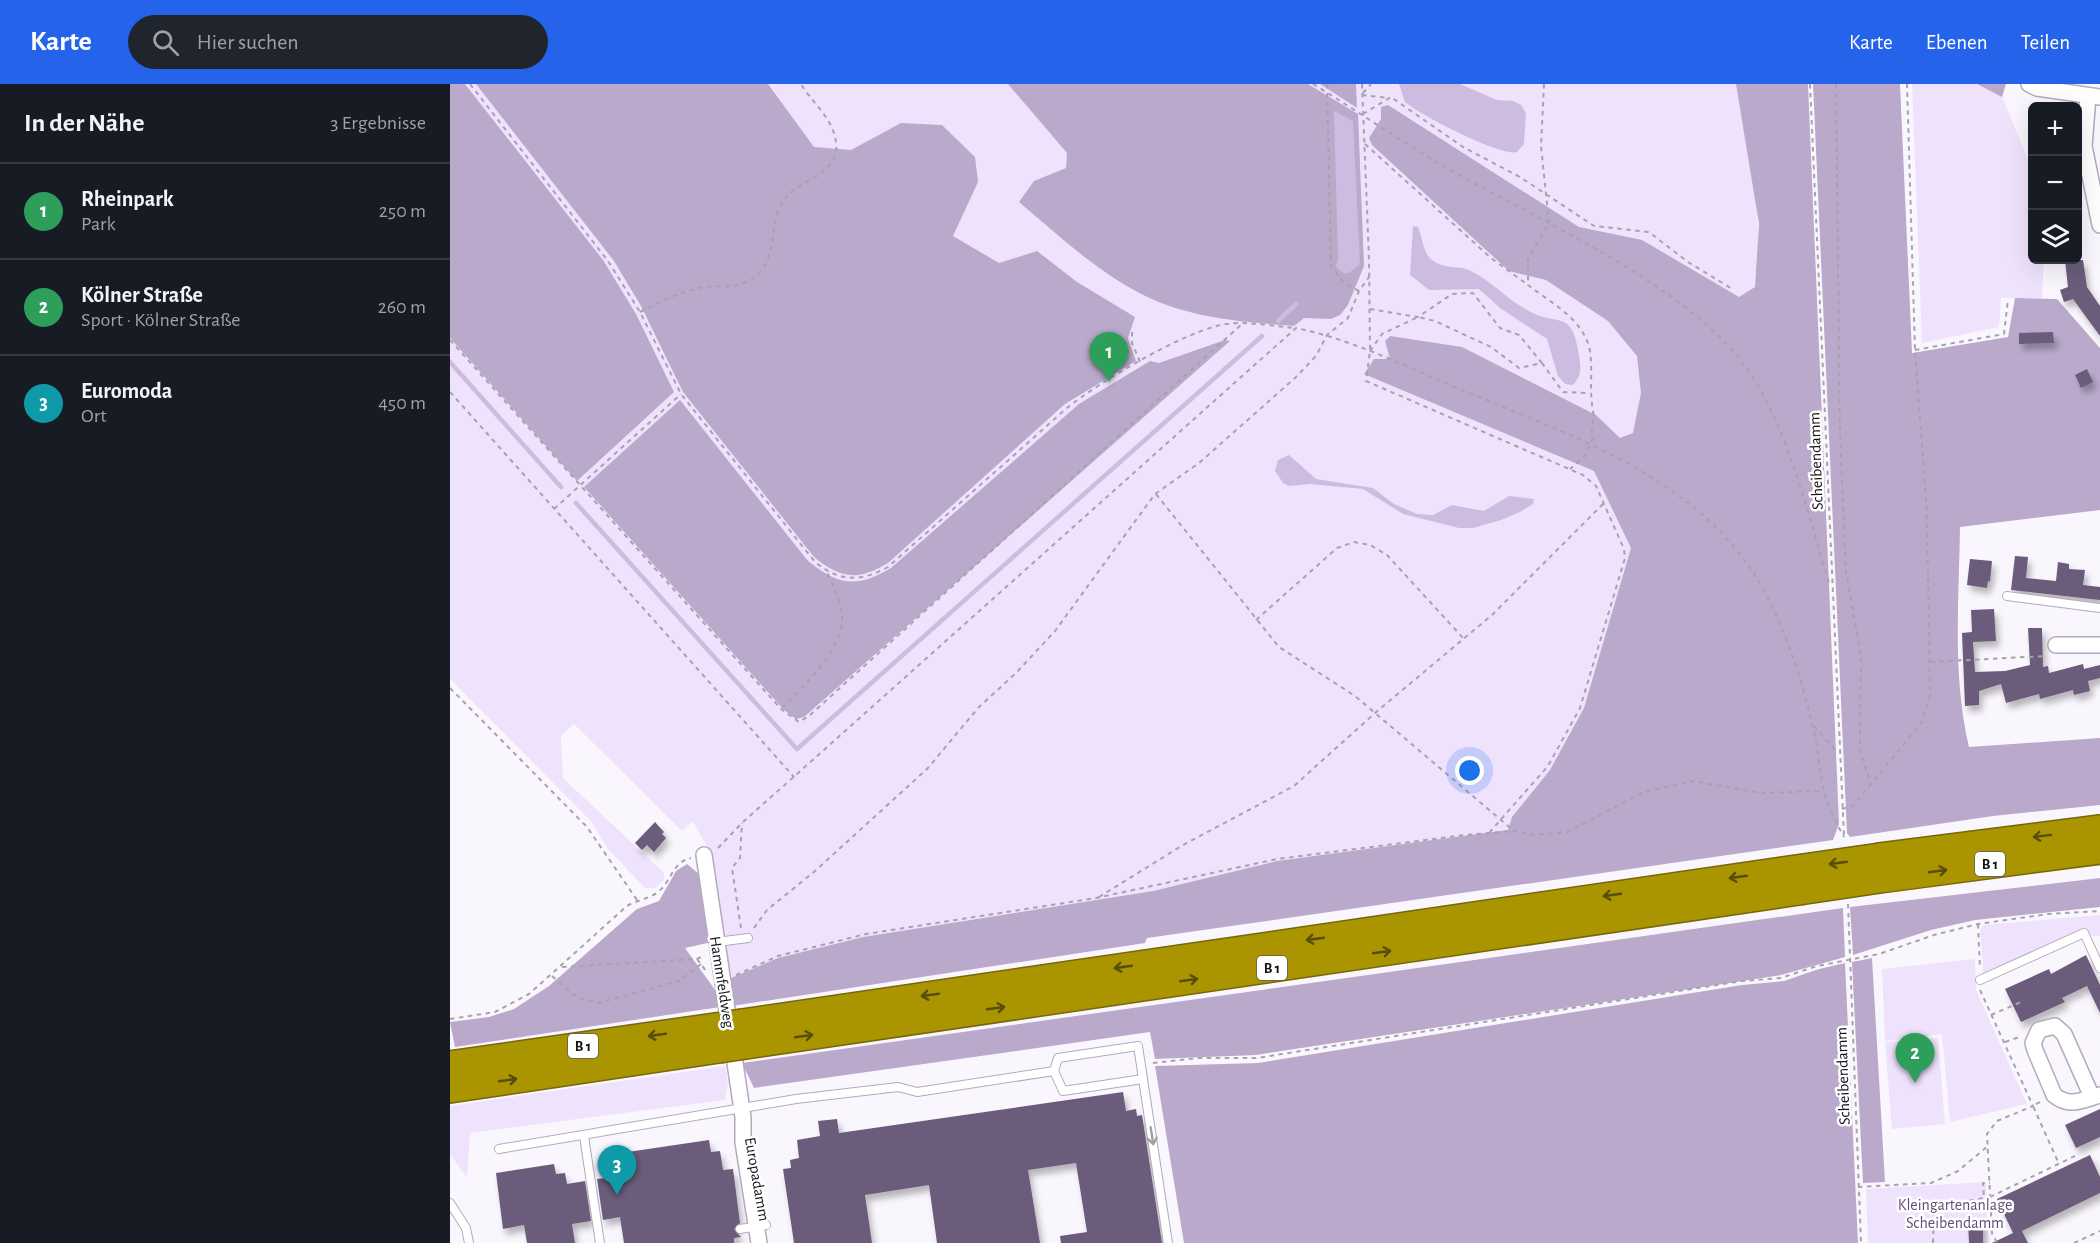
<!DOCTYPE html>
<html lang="de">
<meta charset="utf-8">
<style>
:root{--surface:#171b24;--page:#20242c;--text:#f1f3f6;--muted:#9ea1a6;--line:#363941;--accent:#2563eb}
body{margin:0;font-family:"Alegreya Sans",sans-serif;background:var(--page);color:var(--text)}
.controls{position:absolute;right:18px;top:18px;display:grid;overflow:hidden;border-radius:9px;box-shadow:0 6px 24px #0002}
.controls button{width:54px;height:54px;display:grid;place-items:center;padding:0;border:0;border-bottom:2px solid var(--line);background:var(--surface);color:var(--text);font:30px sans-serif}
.you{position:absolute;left:1020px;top:687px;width:21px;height:21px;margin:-15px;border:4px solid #fff;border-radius:50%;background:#1a73e8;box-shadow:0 0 0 9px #1a73e833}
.badge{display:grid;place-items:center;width:39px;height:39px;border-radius:50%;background:var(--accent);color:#fff;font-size:20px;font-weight:700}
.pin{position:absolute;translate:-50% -50px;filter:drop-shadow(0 2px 3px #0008)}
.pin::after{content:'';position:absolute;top:32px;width:21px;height:18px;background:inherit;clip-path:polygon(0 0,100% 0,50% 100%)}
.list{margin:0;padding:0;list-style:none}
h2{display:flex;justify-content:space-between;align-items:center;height:78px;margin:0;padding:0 24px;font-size:26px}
h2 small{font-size:20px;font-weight:400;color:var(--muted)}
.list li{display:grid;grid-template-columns:39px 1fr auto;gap:18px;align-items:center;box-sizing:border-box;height:96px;padding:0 24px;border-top:2px solid var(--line)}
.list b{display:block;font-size:22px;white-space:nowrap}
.list p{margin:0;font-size:20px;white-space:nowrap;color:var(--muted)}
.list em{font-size:20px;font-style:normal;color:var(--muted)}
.icon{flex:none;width:33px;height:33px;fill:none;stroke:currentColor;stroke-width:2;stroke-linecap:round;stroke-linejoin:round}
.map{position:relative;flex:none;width:1650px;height:1159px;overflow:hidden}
header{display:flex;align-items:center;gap:36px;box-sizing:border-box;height:84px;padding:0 30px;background:var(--accent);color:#fff}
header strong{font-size:28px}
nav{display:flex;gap:33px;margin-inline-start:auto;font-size:21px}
.search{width:420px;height:54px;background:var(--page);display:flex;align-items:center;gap:15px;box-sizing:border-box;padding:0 21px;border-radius:33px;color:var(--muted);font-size:22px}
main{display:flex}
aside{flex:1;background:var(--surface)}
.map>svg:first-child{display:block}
</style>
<header>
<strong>Karte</strong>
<div class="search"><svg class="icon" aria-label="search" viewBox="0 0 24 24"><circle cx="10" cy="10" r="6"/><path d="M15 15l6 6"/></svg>Hier suchen</div>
<nav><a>Karte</a><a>Ebenen</a><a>Teilen</a></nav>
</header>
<main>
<aside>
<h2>In der Nähe<small>3 Ergebnisse</small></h2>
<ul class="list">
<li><span class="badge" style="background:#2e9e5b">1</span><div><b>Rheinpark</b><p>Park</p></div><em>250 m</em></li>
<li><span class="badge" style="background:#2e9e5b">2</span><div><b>Kölner Straße</b><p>Sport · Kölner Straße</p></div><em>260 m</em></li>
<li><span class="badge" style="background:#0f9aa8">3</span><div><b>Euromoda</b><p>Ort</p></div><em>450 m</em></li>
</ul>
</aside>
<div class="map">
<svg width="1650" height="1159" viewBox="0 0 1650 1159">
<defs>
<filter id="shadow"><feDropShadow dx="3.5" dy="6" stdDeviation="3" flood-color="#0004"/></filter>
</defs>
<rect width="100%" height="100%" fill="#faf6fe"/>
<g fill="#efe2fd">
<path d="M0,0h1299l44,715 -516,62 -124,30 -290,46 -85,21 -47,20 -22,-128 -16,-29 -11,10 -108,-107 -13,12 2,42 101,95v7l-9,8h-10l-37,-39 -17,-28 -141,-142z"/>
<path d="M1462,0h65l25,13 30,72v91h12l-2,38h-41l-2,29 -77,16z"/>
<path d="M1650,831v21h-18l-98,47 -4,-54 4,-4z"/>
<path d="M1525,875l1,31 51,114 -77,18 -8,-88 -57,7 -3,-72z"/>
<path d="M1488,954l7,86 -53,5 -7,-87z"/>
<path d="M275,982l3,17 -3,17 -255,33 -3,45 -17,-24v-48z"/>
<path d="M1536,1098l2,61h-120l-2,-54z"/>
</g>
<g fill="#baa9cb">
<path d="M0,0h15l138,176 33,54 38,78 -97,89 -127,-143z"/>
<path d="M26,0h292l46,63 37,3 50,-27 41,2 33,32 3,25 -25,54 46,27 38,-12 40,31 58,35 -7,21 8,23 -71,43 -177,159c-30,18 -47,16 -74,-6l-131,-165 -42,-86 -27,-45z"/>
<path d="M558,0h300l50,30 6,152 -16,39 -8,10 -9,4 -27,-1 -10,8c-34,-3 -71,-5 -104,-14 -68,-16 -120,-67 -171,-110l15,-21 32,-13 1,-15z"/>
<path d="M870,0h36l1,24z"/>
<path d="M1286,0h72l31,740 -6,16 -686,98 -2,5 -413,63 -4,-22 3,-6 47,-20 85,-21 290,-46 124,-30 231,-31 4,-13 38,-47 34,-62 47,-160 -37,-77 -230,-97 10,-15h16l-5,-18 5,-5 72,11 134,68 24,23 13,-5 8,-40 -4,-37 -29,-35 -62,-41 -37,-9 -137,-126 -3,-7 12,-19v-12l7,-2 191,122 63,13 97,57 16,-10 4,-63z"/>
<path d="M1363,0h87l12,269 96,-16 7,-39 42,1 43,49v162l-140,17c-1,74 -8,148 9,220l131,-9v67l-107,11 -143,21 -3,-4z"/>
<path d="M1527,0h29l-4,13z"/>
<path d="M775,256l5,1 -426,376 -8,2 -12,-9 -200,-223 96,-87 128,161c31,25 49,27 83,7l188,-164 71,-43 9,2z"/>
<path d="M237,780l12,10 13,68 -27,6 33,46 2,13 -265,40 -5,-25 39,-5 25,-8 35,-23 88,-77 22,-8 17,-30z"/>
<path d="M1650,794v29l-125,13 -44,10 -78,25 -3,-48z"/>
<path d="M1393,824l2,49 -64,18 -525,80 -101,4 -5,-27 -396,56 -12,-25z"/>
<path d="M1422,874l13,224 -22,1 -11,-221z"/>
<path d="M1395,879l13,280h-674l-29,-177 103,-3 484,-78 42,-4 35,-12z"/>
</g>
<g fill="#cebce0">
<path d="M949,0h61l37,16 16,1 8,4 5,8 -2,31 -7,8c-16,5 -97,-37 -112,-50z"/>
<path d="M884,27l19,10 7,143 -11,9h-6l-7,-6 2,-8z"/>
<path d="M963,142l5,1c4,9 5,23 11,30 13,14 29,7 42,14 20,10 36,28 56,39 31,18 45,-3 52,45 2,13 3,20 -6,30l-8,-1 -7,-8 -11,-37 -47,-31 -21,-19 -50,1 -19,-15z"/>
<path d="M839,371l27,24 57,9 21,16 23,10 16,1 19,-10 32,6 25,-15 25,3 -1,5 -13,8 -19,8 -28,8h-14l-56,-14 -40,-25 -53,-5 -21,2 -6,-3 -8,-12 3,-11z"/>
</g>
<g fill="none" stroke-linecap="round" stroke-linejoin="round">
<g stroke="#cebce0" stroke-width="4.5">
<path d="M828,237l18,-17"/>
<path d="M0,278l111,125"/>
<path d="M126,419l221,246 465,-413"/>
</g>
</g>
<g fill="#6b5b7a" filter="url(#shadow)">
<path d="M1615,176h18l4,27 13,19v30l-27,-37 -9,3 -4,-12 8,-3z"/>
<path d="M1603,248l1,11 -35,1v-11z"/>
<path d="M1637,285l6,13 -12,6 -6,-13z"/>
<path d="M1565,472l13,1 -2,21 30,3 2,-19 11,2v5l16,1 -2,15 17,2v13l-89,-10z"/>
<path d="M1520,475l22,2 -2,21 -2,-1 -1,7 -20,-3z"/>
<path d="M1544,525l2,32 -23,1 2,30 30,-1 25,-6 -2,-37h14l1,39 5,-1 1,7 34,-9 1,5 16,-4v13l-12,3 2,10 -16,4 -1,-5 -33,9 -1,-5 -33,9 -5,-19 -22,7v14l-14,1 -3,-73 10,-1 -1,-22z"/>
<path d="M205,738l9,10 -2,2 4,4 -12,14 -7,-7 -5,5 -7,-7z"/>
<path d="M1636,871l14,30v28l-13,-27 -25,12 3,4 -44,20 -16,-33 44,-20 2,5z"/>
<path d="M673,1008l3,19 10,-2 1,7 5,-1 20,128h-101l-1,-7 27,-4 -11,-69 -48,7 12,73h-103l-8,-58 -64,10 7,48h-78l-11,-74 8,-1 -1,-8 9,-2 -2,-18 23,-4 -2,-15 19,-2 2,14z"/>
<path d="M1650,1025v28l-24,11 -11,-23z"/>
<path d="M259,1056l2,12 9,-1 3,19 10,-1 7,54 -6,6 7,8 -7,1v5h-110l-4,-26 -17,3 -6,-41 17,-2 -2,-10 11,-2 -2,-12z"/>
<path d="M1640,1071l10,22v16l-78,38 6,12h-36l21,-10 -16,-34z"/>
<path d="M104,1080l2,10 9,-1 2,11 18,-3 6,40 -19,3 3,19h-48l-3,-18 -21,4 -7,-56z"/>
<path d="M1533,1135v24h-14l-1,-23z"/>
</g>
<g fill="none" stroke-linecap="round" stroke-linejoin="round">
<g stroke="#b3aabd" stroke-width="10">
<g id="service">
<path d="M1557,512l93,12"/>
<path d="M267,858l31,-4"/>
<path d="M1530,896l104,-47 16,35"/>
<path d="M693,995l25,164"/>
<path d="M134,1052l16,107"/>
<path d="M49,1065l297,-50 102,-12 19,5 137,-21 9,20 80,-12 -5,-33 -80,12 -4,13"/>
<path d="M0,1119l16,25 3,15"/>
<path d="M290,1145l26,-4"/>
</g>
</g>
<g stroke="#b3aabd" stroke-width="18">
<g id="minor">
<path d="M1579,0l8,4 63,9"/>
<path d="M1638,12l-4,50 16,79"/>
<path d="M1606,561h44"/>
<path d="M254,771l39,262v25l16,101"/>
<path d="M1642,1013l-28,-63 -9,-8 -16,4 -6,13 2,7 19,45c16,13 28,5 46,0"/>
</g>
</g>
<g stroke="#766709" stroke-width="30">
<g id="motorway">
<path d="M1430,773l220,-28"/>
<path d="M1430,795l220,-29"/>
<path d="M292,939l1054,-154"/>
<path d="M296,961l1053,-154"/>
<path d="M0,981l265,-38"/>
<path d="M0,1005l269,-40"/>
</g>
</g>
<g stroke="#a7a3ab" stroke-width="2" stroke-dasharray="4.5 4.5" stroke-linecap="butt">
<path d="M20,0l138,177 32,51 41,82 134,168c24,20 46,20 73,5l179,-159c32,-26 119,-78 159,-84 22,-3 47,2 69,4"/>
<path d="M863,0c43,26 84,55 127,80 92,54 247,119 308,206 41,59 60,147 82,216"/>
<path d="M877,0l4,182 13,17 15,8"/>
<path d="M912,0l7,175 1,92 -4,30 217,94 13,11 28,63 1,9 -45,150 -32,58 -59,67"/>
<path d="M1094,0l-3,62 8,77 -21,36v26c23,18 56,34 62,66 3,20 -1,40 3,60 2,10 -3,17 0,27l-8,18 -15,13"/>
<path d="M1360,0l34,752"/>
<path d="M1386,0l4,351 6,137 15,84 -1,94 11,35"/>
<path d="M913,9l8,-9"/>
<path d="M912,11l27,3"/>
<path d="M913,30l28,-17 72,50 57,30 74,49 55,6 39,30 46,28"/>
<path d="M915,60l126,114 37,27"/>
<path d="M920,225l48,8 34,-23 21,-1 27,35 19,7 23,28"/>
<path d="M190,228c21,-10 40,-21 64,-25 17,-2 32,2 48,-8 29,-18 14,-60 35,-83 17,-18 53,-22 49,-54 -3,-24 -24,-39 -35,-58"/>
<path d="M682,248v11l8,19"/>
<path d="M0,256l331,369 18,13 10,-6 433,-392"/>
<path d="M1465,266l89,-16 4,-35"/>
<path d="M920,267l12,-17 36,-17 17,4 56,26 28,21 23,-5 21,29 25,1"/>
<path d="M0,308l344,385"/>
<path d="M706,410l123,153 76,49 159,135"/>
<path d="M104,425l127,-115"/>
<path d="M806,536l81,-72 17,-6 16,3 17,10 77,84"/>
<path d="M1480,578l116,-6"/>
<path d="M0,604l137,139 50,73"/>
<path d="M332,624c21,-21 57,-55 60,-87 1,-16 -9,-35 -15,-49"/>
<path d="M1364,642l24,27"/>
<path d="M1392,725l11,-3 69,-84 8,-27 -3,-181 -12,-164 -8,-266"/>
<path d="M268,764l24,-25 554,-495c58,12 111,39 166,62 115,48 251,92 309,214 18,37 32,80 41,120 6,22 7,45 12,67 4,17 12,31 20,46"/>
<path d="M649,813l84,-52 111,-59 81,-73 117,-98 112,-112"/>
<path d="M1398,820l13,339"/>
<path d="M1528,840l2,45"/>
<path d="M291,844l-9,-60 8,-10 2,-35"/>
<path d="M304,844l13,-18 48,-39 112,-102 52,-62 37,-34 39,-42 100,-137 44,-31 96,-85 21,-22 11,-21 21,-17 11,-27 10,-14"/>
<path d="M247,875l9,12"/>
<path d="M112,883l135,-8 8,-4"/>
<path d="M286,891l42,-19 88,-22 230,-36 181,-39 188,-24 49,-4 21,4 32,-3 77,-40 49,-11 67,12 64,-2"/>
<path d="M102,892l26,22 20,5 81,-22 22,-17"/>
<path d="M1530,906l53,116 -36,15 -10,13 5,99 5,10"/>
<path d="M1541,931l30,-13"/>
<path d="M0,935l45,-7 34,-18 98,-88c10,-6 22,-7 31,-14 14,-11 14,-30 33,-34"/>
<path d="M1555,958l14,-5"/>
<path d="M703,979l46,-5h58l485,-77 39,-3 36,-12 62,-12 55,-19 44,-11 70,-10 52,-3"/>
<path d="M1590,1018l-7,4 26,58"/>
<path d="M1408,1103l73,-4 27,-12 30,-25"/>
<path d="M1540,1113l87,-42"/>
<path d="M1483,1159l1,-36 50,-9 -1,-15h7"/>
<path d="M1624,1159l26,-12"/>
</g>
<use href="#service" stroke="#fff" stroke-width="8"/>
<use href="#minor" stroke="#fff" stroke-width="15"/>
<use href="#motorway" stroke="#aa9501" stroke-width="27"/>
<g stroke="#766709" stroke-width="30" stroke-linecap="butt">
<g id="motorway-bridge">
<path d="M1346,785l84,-12"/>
<path d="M1349,807l81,-12"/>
<path d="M265,943l27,-4"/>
<path d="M269,965l27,-4"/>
</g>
</g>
<use href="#motorway-bridge" stroke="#aa9501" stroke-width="27"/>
</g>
<defs><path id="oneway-shaft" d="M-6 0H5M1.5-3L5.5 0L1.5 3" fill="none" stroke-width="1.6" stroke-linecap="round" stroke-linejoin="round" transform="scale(1.5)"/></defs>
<g stroke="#584d0e">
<use href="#oneway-shaft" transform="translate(1592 752) rotate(173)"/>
<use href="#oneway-shaft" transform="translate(1388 779) rotate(172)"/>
<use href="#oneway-shaft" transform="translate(1488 787) rotate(-8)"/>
<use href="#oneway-shaft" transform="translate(1288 793) rotate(172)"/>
<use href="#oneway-shaft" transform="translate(1162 811) rotate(172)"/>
<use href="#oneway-shaft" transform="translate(865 855) rotate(172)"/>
<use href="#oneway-shaft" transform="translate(932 868) rotate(-8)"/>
<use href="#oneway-shaft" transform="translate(673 883) rotate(172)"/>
<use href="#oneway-shaft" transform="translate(739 896) rotate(-8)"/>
<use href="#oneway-shaft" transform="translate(480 911) rotate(172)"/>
<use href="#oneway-shaft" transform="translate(546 924) rotate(-8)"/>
<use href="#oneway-shaft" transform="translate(207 951) rotate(172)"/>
<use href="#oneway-shaft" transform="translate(354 952) rotate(-8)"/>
<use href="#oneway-shaft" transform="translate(58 996) rotate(-8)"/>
</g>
<use stroke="#a1a0a3" href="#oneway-shaft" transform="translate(702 1052) rotate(81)"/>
<g text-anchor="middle" stroke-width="5" stroke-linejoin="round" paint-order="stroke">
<g fill="#fff" stroke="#5b595d" stroke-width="1.5">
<rect x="1525" y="768" width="30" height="24" rx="4.5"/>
<rect x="807" y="872" width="30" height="24" rx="4.5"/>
<rect x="118" y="950" width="30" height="24" rx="4.5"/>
</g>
<g font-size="15" font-weight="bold" fill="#151218">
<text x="1540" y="785">B 1</text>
<text x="822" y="889">B 1</text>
<text x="133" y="967">B 1</text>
</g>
<g font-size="16" fill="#151218" stroke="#fff">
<text transform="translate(1365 377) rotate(-92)" y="6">Scheibendamm</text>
<text transform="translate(273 898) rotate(81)" y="6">Hammfeldweg</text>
<text transform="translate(1392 992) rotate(-92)" y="6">Scheibendamm</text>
<text transform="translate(308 1095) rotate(80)" y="6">Europadamm</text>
</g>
<g font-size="16" fill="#644a7a" stroke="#fff">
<text x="1505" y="1126">Kleingartenanlage<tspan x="1505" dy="18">Scheibendamm</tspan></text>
</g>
</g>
</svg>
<div class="controls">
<button>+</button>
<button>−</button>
<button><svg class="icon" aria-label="layers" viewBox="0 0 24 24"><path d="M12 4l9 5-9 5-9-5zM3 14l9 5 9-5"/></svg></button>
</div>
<div class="you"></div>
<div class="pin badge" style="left:659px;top:298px;background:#2e9e5b">1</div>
<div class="pin badge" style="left:1465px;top:999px;background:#2e9e5b">2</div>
<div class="pin badge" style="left:167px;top:1111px;background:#0f9aa8">3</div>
</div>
</main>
